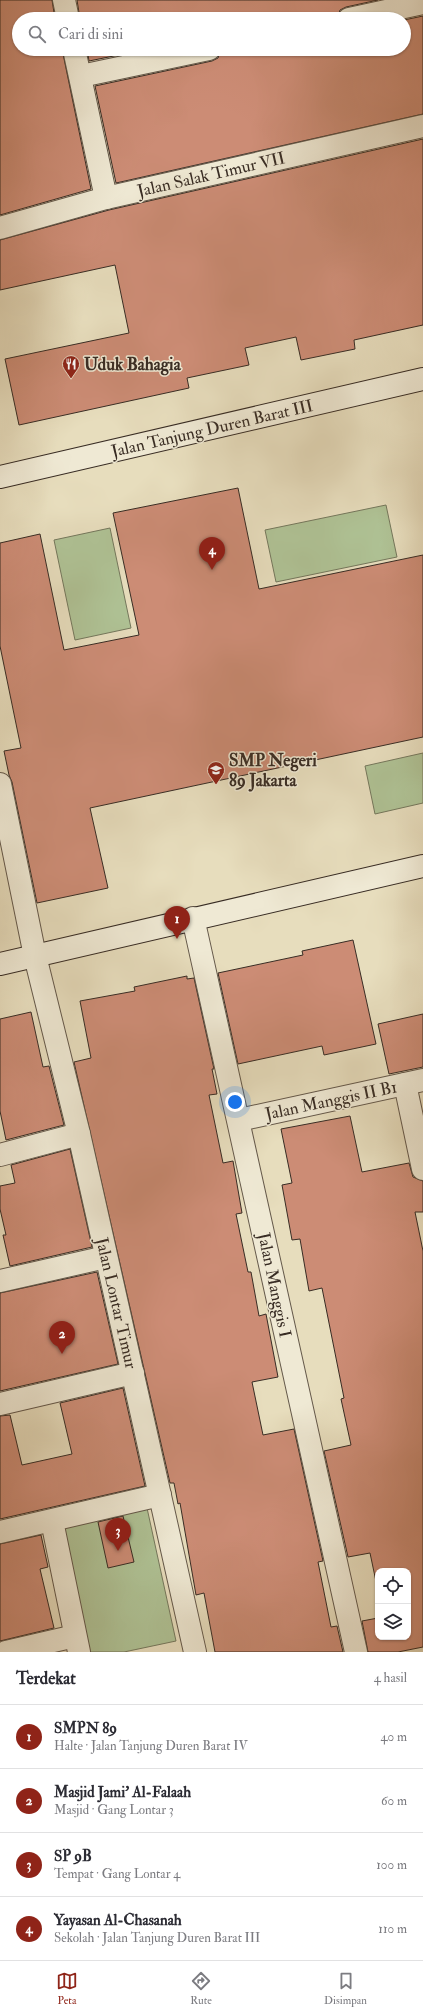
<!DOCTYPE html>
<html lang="id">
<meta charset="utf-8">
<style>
:root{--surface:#fff;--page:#f2f2f3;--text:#2b2b33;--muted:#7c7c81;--line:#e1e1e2;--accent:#8f2418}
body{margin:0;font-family:"IM FELL Double Pica",serif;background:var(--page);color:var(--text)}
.controls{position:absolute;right:12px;bottom:12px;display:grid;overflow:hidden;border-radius:8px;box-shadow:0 1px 3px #0004}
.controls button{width:36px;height:36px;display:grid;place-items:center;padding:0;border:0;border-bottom:1px solid var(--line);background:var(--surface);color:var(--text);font:20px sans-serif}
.you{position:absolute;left:235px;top:1102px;width:14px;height:14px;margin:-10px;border:3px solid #fff;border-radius:50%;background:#1a73e8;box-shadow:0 0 0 6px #1a73e833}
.badge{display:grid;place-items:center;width:26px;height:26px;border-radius:50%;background:var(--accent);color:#fff;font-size:13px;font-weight:700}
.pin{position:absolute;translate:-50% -33px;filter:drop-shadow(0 1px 2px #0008)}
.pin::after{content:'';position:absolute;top:21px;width:14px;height:12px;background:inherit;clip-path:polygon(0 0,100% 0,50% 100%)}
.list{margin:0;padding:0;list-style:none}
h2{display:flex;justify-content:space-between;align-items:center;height:52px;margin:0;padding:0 16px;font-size:17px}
h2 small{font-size:13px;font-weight:400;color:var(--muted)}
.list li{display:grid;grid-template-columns:26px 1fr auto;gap:12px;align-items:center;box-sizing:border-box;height:64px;padding:0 16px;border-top:1px solid var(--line)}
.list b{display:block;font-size:15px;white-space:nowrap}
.list p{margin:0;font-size:13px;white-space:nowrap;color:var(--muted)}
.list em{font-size:13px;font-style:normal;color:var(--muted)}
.icon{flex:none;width:22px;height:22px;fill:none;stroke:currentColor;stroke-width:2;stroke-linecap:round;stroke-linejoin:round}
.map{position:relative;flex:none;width:423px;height:1652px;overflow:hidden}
.search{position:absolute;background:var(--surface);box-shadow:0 1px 3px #0004;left:12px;right:12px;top:12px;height:44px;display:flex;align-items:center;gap:10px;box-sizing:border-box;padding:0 14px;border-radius:22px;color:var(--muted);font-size:15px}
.sheet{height:308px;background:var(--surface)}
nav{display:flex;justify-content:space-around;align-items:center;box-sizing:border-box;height:56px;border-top:1px solid var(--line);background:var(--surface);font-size:11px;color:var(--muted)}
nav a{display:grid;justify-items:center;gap:2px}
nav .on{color:var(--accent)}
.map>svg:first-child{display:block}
</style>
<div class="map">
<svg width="423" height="1652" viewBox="0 0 423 1652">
<rect width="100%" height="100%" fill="#e7ddbd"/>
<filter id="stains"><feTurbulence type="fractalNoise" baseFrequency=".005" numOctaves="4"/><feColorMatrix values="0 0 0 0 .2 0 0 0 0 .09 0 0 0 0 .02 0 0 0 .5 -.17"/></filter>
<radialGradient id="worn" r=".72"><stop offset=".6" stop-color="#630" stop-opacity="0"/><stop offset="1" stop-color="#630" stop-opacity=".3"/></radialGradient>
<g fill="#afc295" stroke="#74775c">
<path d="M386,505l11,52 -121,25 -11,-52z"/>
<path d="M110,528l21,100 -56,12 -21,-100z"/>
<path d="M423,753v50l-48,11 -10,-48z"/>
<path d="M147,1508l29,133 -52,11h-36l-27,-125z"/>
</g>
<g fill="#cc8c75" stroke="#382c24">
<path d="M0,0h52l3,19h-36v30h43l29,140 -91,26z"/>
<path d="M77,0h301l-32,7 -6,3 -3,9h-257z"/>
<path d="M423,16v98l-307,69 -21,-97 117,-25 6,-3 3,-9h183v-29z"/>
<path d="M87,49h61l-59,12z"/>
<path d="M423,139v186l-69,15 1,9 -54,11 -5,-23 -51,11 4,17 -62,13 2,10 -170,37 -14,-66 124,-26 -14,-68 -115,25v-50l109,-30z"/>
<path d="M238,488l21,101 164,-34v182l-333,71 18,80 -71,15 -25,-121 -3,-7 -5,-24 17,-3 -21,-102v-103l40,-9 24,116 75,-15 -26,-122z"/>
<path d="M353,940l23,104 -52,11 -2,-9 -84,18 -20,-91 85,-18 -1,-4z"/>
<path d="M187,976v3l7,-1 20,91h-2l5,25 -8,1 14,68 10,-2 9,52 -6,1 12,58h3l8,44 7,-2 12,63 -26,5 11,53 31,-6 29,132 -5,1 13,65 6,-1 6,26h-128l-11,-59 -8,2 -16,-92 -2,1 -4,-21h-4l-96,-421 17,-4 -11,-57 55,-10 -1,-4z"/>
<path d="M31,1012l12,55 6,-1 15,59 -58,15 -6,-29v-92z"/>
<path d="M423,1014v53l-34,7 -11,-50z"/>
<path d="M350,1116l12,56 47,-9 4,14 10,4v31h-8l8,39v396l-25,5h-30l-6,-31 16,-3v19h30v-66h-30v20l-8,-38 -22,4 -24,-106 27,-6 -10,-46 3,-1 -22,-110 -13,3 -9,-52 -8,1 -10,-55 10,-2 -11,-54z"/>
<path d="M70,1149l22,98 -82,19 -7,-31h3l-6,-26v-23l15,-3 -4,-18z"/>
<path d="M97,1272l21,92 -118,27v-98z"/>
<path d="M123,1388l22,98 -145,33v-103l10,-1 12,50 50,-11 -12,-51z"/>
<path d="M123,1516l11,46 -26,6 -10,-46z"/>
<path d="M41,1535l7,32 -8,2 14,59 -54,13v-97z"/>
</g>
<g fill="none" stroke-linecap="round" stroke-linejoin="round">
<g stroke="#64584a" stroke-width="24">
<g id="street">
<path d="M64,0l4,19"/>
<path d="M349,19l74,-16"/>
<path d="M74,49l32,149"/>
<path d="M81,76l128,-27"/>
<path d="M0,228l106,-30 317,-72"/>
<path d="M0,784l35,172 44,178 116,518"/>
<path d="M193,918l163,734"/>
<path d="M405,1084l18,85"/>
<path d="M239,1120l184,-40"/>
<path d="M0,1155l79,-21"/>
<path d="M0,1281l106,-24"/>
<path d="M0,1404l133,-31"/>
<path d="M52,1521l27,131"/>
<path d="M0,1532l160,-37"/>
<path d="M6,1652l69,-16"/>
</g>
</g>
<g stroke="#382c24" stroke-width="24">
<g id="secondary">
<path d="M0,477l423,-98"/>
<path d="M0,964l423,-98"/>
</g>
</g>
<use href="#street" stroke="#efe9d4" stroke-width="22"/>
<use href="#secondary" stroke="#efe9d4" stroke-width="22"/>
</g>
<defs>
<g id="restaurant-pin" transform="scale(0.9)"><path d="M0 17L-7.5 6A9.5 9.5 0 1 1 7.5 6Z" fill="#8f2418" stroke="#efe9d4"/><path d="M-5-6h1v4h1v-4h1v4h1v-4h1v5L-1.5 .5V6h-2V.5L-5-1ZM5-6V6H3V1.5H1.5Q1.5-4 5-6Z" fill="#fff"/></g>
<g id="school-pin" transform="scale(0.9)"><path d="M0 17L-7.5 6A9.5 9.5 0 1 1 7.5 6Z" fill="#8f2418" stroke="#efe9d4"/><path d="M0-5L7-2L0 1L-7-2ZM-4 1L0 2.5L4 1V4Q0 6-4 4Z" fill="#fff"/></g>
</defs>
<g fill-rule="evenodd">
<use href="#restaurant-pin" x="71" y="364"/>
<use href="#school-pin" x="216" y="770"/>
</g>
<g text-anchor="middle" stroke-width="3" stroke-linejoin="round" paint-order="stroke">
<g font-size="17" fill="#382c24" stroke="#efe9d4">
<text transform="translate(211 174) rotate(-13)" y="6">Jalan Salak Timur VII</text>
<text transform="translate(212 428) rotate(-13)" y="6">Jalan Tanjung Duren Barat III</text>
<text transform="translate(331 1100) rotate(-12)" y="6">Jalan Manggis II B1</text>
<text transform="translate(275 1285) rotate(78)" y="6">Jalan Manggis I</text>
<text transform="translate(117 1303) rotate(77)" y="6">Jalan Lontar Timur</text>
</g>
<g font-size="17" font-weight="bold" fill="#382c24" stroke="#efe9d4" text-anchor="start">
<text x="84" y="370">Uduk Bahagia</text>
<text x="229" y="766">SMP Negeri<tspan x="229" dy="20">89 Jakarta</tspan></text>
</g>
</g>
<rect width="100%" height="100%" filter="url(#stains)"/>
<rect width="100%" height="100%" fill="url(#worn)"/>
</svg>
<div class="controls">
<button><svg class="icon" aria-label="locate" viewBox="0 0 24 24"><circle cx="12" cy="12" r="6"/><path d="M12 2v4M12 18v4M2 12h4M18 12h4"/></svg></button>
<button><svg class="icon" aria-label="layers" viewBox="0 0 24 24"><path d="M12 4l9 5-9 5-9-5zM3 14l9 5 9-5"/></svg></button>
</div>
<div class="you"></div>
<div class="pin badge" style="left:177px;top:939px">1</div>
<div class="pin badge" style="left:62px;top:1354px">2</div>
<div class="pin badge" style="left:118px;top:1551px">3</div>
<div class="pin badge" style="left:212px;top:570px">4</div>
<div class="search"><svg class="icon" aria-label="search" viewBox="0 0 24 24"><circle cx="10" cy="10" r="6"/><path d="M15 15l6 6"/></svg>Cari di sini</div>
</div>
<section class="sheet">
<h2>Terdekat<small>4 hasil</small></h2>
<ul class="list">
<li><span class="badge">1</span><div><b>SMPN 89</b><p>Halte · Jalan Tanjung Duren Barat IV</p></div><em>40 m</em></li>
<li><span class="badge">2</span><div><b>Masjid Jami' Al-Falaah</b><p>Masjid · Gang Lontar 3</p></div><em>60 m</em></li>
<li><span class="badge">3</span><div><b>SP 9B</b><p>Tempat · Gang Lontar 4</p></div><em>100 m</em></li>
<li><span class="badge">4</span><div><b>Yayasan Al-Chasanah</b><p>Sekolah · Jalan Tanjung Duren Barat III</p></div><em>110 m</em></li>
</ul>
</section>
<nav>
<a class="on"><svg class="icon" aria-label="map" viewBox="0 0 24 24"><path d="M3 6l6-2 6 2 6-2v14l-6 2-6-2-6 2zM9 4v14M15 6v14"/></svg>Peta</a>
<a><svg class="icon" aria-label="directions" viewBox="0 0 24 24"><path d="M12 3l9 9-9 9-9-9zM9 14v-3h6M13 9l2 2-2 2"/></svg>Rute</a>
<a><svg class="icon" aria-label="saved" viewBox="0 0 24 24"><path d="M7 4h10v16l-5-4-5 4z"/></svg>Disimpan</a>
</nav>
